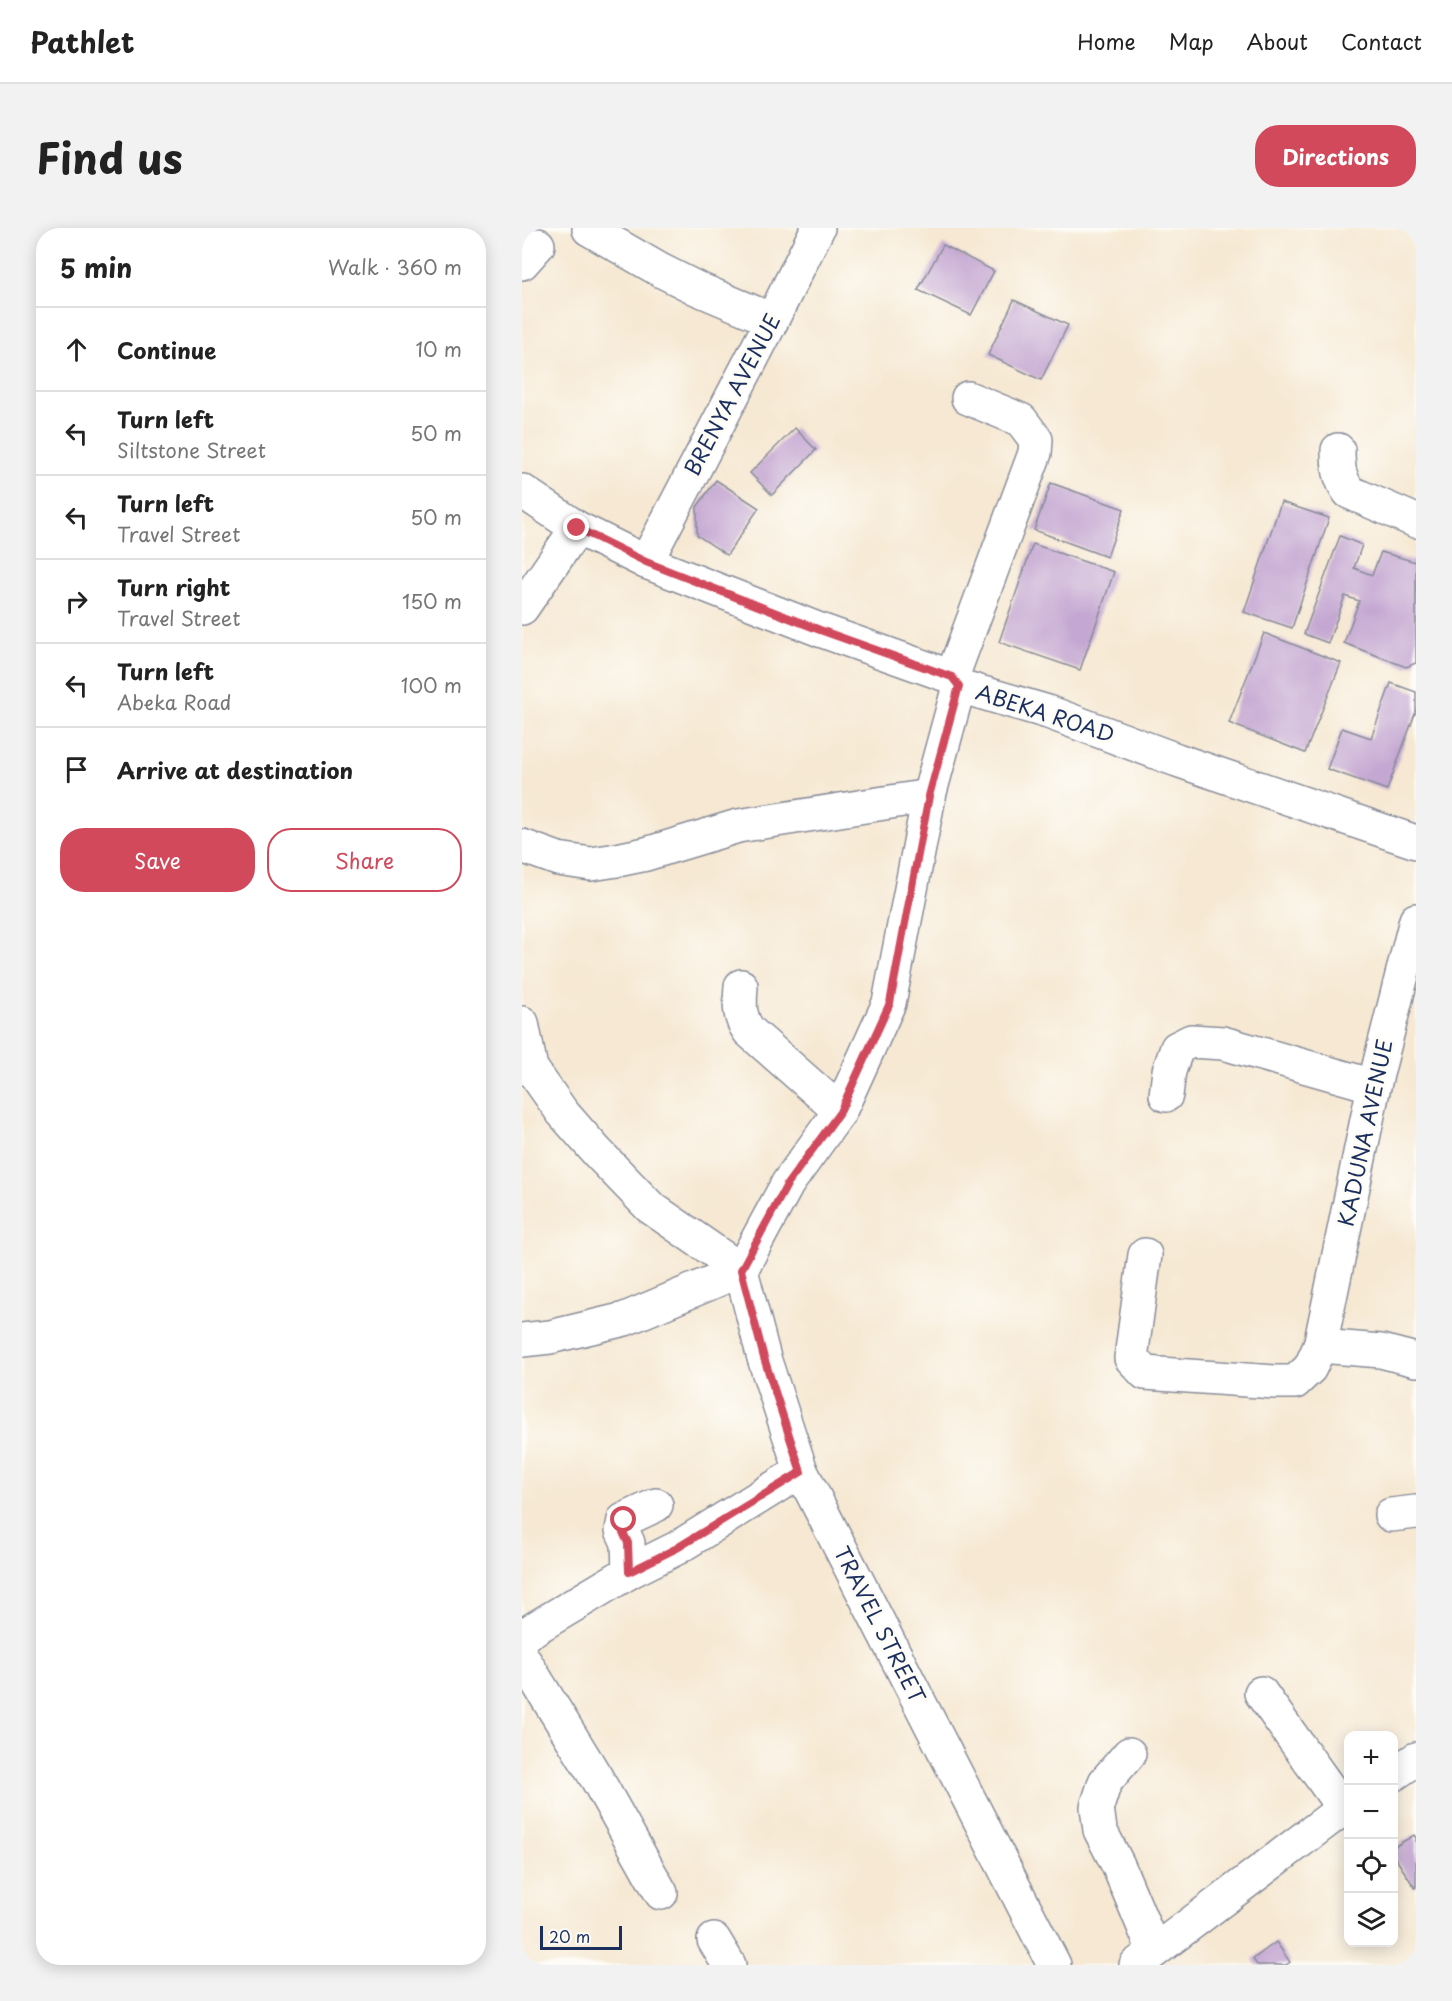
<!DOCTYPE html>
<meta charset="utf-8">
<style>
:root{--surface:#fff;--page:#f2f2f2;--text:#222;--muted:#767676;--line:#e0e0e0;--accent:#d1495b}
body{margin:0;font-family:"Playpen Sans",sans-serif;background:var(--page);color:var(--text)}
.controls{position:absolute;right:18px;bottom:18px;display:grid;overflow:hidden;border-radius:12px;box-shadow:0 3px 15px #0003}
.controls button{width:54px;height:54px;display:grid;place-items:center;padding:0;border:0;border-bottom:2px solid var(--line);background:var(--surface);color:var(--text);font:30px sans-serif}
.scale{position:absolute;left:18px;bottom:15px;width:82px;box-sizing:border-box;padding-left:6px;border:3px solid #1b2f5e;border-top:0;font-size:16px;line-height:21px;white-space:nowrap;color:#1b2f5e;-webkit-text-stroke:4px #fdfcf7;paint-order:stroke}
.stop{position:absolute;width:18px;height:18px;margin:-14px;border:4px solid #d1495b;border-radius:50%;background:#fff}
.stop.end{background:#d1495b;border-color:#fff;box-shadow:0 2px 6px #0008}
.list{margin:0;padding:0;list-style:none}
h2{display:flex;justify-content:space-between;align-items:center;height:78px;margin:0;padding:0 24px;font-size:26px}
h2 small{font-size:20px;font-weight:400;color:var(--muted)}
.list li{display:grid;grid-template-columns:39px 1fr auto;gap:18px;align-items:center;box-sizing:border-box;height:84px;padding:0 24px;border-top:2px solid var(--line)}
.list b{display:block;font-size:22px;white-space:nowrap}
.list p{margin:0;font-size:20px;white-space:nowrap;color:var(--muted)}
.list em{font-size:20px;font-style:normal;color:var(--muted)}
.actions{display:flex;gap:12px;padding:18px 24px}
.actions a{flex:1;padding:14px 0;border:2px solid var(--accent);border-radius:24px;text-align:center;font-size:21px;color:var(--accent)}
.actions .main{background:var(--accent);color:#fff}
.icon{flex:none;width:33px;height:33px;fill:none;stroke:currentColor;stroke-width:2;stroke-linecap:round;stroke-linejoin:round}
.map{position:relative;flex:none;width:894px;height:1737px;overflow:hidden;border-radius:24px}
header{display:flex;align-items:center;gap:36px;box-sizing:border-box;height:84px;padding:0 30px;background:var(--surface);border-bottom:2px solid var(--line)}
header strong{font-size:28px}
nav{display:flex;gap:33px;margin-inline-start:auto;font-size:21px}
.intro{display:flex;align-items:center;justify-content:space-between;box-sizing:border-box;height:144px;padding:0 36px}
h1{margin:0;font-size:42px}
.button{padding:15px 27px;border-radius:24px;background:var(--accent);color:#fff;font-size:21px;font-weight:700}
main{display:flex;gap:36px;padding:0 36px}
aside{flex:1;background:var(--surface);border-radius:24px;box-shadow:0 3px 15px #0003}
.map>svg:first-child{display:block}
</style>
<header>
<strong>Pathlet</strong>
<nav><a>Home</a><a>Map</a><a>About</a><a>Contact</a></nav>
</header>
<div class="intro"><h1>Find us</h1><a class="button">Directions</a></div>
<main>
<aside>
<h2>5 min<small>Walk · 360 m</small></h2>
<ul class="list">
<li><svg class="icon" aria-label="ahead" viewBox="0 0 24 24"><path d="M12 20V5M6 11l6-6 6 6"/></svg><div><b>Continue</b></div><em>10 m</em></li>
<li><svg class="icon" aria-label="left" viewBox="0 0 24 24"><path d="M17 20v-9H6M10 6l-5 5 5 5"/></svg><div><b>Turn left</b><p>Siltstone Street</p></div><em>50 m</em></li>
<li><svg class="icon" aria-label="left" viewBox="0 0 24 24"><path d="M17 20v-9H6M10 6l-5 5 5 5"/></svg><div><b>Turn left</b><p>Travel Street</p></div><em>50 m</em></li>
<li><svg class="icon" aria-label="right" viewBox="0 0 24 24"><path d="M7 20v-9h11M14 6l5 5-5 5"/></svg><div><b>Turn right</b><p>Travel Street</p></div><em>150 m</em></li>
<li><svg class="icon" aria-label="left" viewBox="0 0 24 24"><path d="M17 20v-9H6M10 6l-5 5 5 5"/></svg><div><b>Turn left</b><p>Abeka Road</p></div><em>100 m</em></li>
<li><svg class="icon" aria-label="arrive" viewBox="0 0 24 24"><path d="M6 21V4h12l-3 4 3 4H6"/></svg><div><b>Arrive at destination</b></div></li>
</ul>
<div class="actions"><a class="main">Save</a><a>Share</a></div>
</aside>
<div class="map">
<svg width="894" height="1737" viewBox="0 0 894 1737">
<rect width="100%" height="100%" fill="#fdfcf7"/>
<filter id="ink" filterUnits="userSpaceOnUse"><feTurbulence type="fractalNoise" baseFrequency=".0167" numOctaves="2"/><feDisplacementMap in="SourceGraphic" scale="12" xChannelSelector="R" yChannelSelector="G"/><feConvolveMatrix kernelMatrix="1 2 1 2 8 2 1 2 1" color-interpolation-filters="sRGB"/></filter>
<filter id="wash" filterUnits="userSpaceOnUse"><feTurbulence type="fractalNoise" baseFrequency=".008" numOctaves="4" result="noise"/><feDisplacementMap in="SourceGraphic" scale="24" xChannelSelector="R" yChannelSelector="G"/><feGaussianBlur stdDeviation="1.35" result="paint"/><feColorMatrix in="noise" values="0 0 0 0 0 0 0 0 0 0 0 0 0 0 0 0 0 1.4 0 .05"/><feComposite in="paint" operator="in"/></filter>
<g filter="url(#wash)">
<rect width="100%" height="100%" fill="#f6e8d2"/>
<g id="blocks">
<g fill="#c4a7d2">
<path d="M421,17l51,26 -23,44 -53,-25z"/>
<path d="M492,72l54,25 -27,55 -53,-25z"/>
<path d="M273,200l21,22 -44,45 -22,-22z"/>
<path d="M194,252l43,28 -32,47 -30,-20v-28z"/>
<path d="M529,255l73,26 -17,48 -73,-27z"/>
<path d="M759,274l48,16 -37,110 -48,-16z"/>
<path d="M818,308l22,9 -8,23 18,7 9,-23 35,10v101l-10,4 -62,-24 15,-42 -14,-5 -17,47 -24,-9z"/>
<path d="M511,316l81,28 -34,98 -81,-28z"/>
<path d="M742,405l77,30 -36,90 -76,-30z"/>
<path d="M869,455l25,9v19l-29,79 -60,-21 15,-41 29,10z"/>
<path d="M892,1607l2,3v49l-1,1 -21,-32v-9z"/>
<path d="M754,1714l14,20 -4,3h-29l-4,-6z"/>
</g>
</g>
</g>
<g filter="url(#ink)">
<use href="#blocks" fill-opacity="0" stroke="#888c98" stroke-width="1.5"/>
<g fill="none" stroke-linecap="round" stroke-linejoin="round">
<g stroke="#888c98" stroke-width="36">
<g id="minor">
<path d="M67,1l71,41 36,18 76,32"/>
<path d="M0,35l16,-18"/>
<path d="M816,222c0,17 1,28 11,42l67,29"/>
<path d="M0,263l55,37 69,34 174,68 132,47 7,9 89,26 129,48 239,82"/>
<path d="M124,334l126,-242 46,-92"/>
<path d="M0,380l55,-80"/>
<path d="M430,449l83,-224 1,-13 -15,-20 -53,-22"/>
<path d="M0,618l36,13 33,5 26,-4 29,-6 92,-28 191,-30"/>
<path d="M219,758c-1,17 -3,30 8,45l91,80"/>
<path d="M0,795l9,45 31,44 35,40 53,55 91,63 23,88 37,113 253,494"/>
<path d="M644,867l3,-24 8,-23 14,-7 32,2 151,43"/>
<path d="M623,1027l-14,103 14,15 130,9h20l15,-14 10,-22 54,-260 42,-166"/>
<path d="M0,1112l28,-3 75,-18 116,-49 47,-87 52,-72 49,-108 40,-207 30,-110"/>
<path d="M798,1118l61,5 35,9"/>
<path d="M869,1287l25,-3"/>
<path d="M107,1344l-1,-29 -6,-13 2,-10 32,-15"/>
<path d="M0,1408l107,-64 48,-24 124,-77"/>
<path d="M0,1429l75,122 64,114"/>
<path d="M739,1465l82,115"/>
<path d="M607,1526l-24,28 -8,25 3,23 18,35 36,86"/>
<path d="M872,1546l22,-15"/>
<path d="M192,1712l15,25"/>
<path d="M614,1737l212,-160"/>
</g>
</g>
<use href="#minor" stroke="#fff" stroke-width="33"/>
</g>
</g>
<g fill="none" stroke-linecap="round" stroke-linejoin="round" filter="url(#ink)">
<path stroke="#d1495b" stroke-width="8" d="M55,300l69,34 174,68 132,47 7,9 -30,110 -39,207 -50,109 -52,71 -47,87 23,88 37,114 -124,76 -48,24 -1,-29 -6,-13 2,-10"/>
</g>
<g text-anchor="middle" stroke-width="6" stroke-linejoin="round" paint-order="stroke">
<g font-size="21" fill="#1b2f5e" stroke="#fdfcf7">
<text transform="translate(211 167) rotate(-62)" y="7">BRENYA AVENUE</text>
<text transform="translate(523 486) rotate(18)" y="7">ABEKA ROAD</text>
<text transform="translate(844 905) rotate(-78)" y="7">KADUNA AVENUE</text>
<text transform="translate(357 1397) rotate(63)" y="7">TRAVEL STREET</text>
</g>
</g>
</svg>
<div class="controls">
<button>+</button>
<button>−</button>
<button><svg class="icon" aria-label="locate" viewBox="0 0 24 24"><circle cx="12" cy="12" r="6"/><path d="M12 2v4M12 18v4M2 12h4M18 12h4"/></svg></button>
<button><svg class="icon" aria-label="layers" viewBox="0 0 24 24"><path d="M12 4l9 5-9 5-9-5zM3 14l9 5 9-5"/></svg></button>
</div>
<div class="scale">20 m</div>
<div class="stop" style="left:102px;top:1292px"></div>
<div class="stop end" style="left:55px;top:300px"></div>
</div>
</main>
